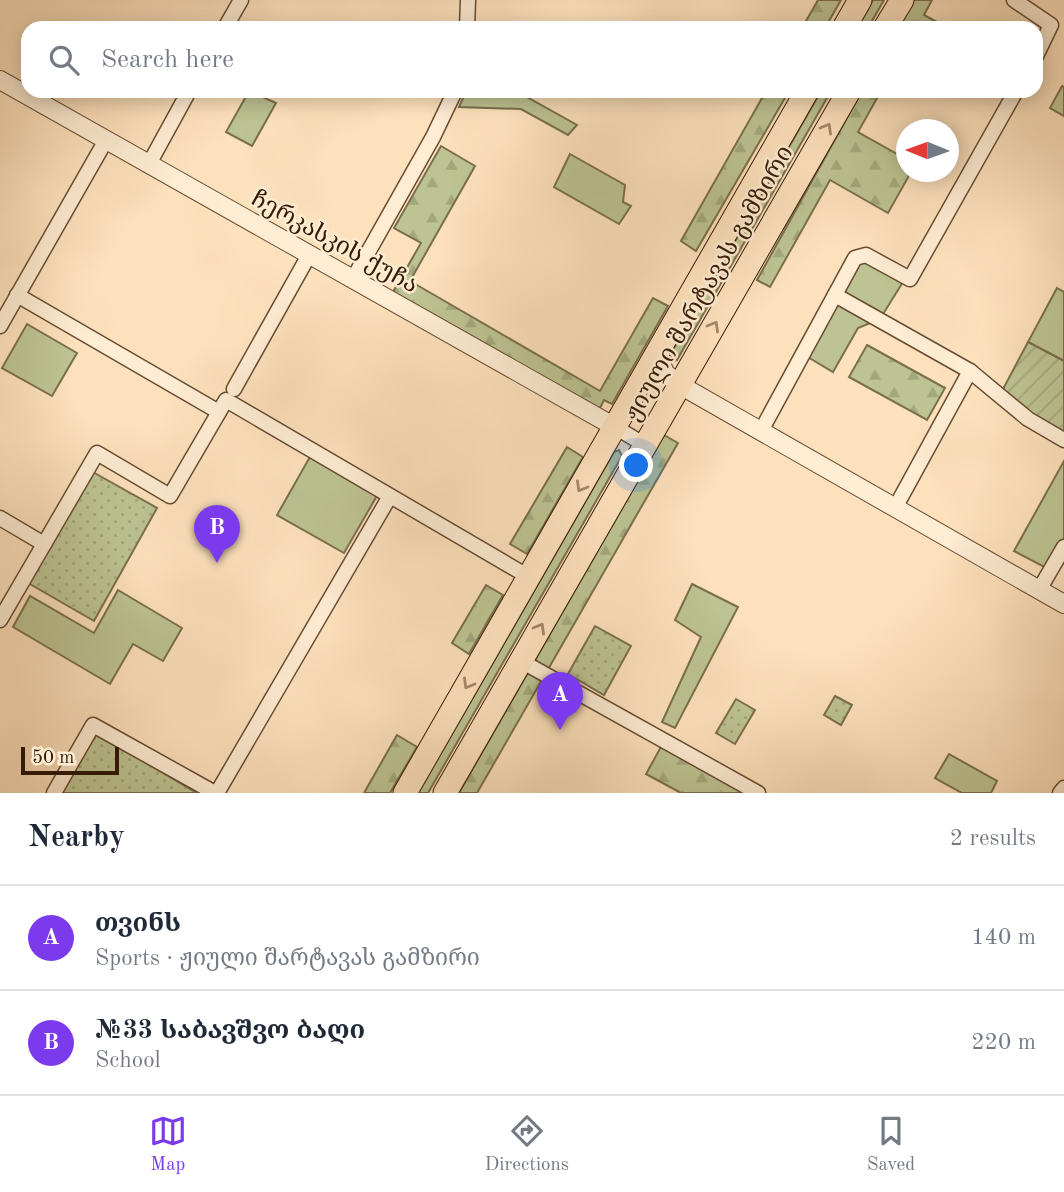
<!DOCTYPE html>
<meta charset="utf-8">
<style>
:root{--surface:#fff;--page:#f2f2f3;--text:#1f2937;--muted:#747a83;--line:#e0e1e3;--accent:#7c3aed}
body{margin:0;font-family:"Old Standard TT","Noto Serif Georgian",serif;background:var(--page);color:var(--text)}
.compass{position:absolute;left:896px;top:119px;width:63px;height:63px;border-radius:50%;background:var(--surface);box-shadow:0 4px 18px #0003;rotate:271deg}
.scale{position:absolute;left:21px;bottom:18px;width:98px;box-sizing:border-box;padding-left:7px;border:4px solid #371b05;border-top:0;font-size:19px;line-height:24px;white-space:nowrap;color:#371b05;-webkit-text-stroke:5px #feecd3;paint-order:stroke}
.you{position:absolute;left:637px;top:466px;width:24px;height:24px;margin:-18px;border:5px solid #fff;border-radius:50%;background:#1a73e8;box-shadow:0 0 0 10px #1a73e833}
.badge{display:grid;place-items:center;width:46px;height:46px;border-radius:50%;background:var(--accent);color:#fff;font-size:23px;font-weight:700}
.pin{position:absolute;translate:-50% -58px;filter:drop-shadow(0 2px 4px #0008)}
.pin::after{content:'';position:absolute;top:37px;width:24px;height:21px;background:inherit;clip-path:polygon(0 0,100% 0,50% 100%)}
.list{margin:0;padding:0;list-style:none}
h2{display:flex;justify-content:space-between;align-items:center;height:91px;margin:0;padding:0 28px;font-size:30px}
h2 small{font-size:23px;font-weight:400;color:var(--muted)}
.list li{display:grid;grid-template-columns:46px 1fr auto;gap:21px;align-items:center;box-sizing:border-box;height:105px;padding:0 28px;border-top:2px solid var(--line)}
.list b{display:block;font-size:26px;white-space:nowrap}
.list p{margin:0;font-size:23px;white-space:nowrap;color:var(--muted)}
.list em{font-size:23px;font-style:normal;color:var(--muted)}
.icon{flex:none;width:38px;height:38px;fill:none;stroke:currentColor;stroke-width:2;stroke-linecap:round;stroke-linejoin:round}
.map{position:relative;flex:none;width:1064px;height:793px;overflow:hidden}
.search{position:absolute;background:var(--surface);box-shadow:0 4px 18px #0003;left:21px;right:21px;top:21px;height:77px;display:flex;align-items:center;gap:18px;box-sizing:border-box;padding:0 24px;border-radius:21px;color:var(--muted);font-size:26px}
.sheet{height:301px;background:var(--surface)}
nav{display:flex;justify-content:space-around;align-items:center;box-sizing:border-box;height:98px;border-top:2px solid var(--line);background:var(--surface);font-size:19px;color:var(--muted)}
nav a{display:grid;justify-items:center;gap:4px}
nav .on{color:var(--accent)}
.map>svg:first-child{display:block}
</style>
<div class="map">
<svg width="1064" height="793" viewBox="0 0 1064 793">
<defs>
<pattern id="forest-firs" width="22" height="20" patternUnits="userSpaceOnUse" patternTransform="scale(1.75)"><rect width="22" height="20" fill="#bdc392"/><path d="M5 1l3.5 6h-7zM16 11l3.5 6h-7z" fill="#a3a77c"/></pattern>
<pattern id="park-dots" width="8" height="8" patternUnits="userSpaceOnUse" patternTransform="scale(1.75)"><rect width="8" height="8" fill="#bdc392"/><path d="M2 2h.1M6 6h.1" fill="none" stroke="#a3a77c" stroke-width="1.8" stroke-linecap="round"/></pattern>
<pattern id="garden-furrows" width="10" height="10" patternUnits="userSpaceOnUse" patternTransform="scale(1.75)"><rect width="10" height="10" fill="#bdc392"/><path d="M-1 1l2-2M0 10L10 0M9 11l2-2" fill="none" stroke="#a3a77c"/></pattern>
</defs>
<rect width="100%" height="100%" fill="#fde1bc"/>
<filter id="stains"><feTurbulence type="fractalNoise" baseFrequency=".00286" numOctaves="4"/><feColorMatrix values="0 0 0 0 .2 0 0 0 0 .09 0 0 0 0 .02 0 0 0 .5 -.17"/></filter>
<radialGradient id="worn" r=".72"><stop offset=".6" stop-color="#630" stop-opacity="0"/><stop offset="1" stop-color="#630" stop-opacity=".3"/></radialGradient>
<g fill="#bdc392" stroke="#7a6f4c" stroke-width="2">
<path d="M873,0h11l-16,28h-11z"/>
<path d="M1062,86l2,1v29l-14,-8z"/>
<path d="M249,91l27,12 -24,43 -26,-14z"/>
<path d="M466,91h50l61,34 -9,10 -47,-26 -62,-2z"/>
<path d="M821,91h10l-154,269 -5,1 -2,-6z"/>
<path d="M570,154l55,31 -2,17 8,4 -12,18 -65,-37z"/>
<path d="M865,262l38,20 -23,37 -22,9 -25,44 -27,-16 49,-92z"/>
<path d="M1057,288l7,4v69l-36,-19z"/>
<path d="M27,324l50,29 -25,43 -50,-28z"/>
<path d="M619,450l3,6 -194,337h-10l196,-341z"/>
<path d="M311,455l67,39 -34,59 -67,-38z"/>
<path d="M1064,461v79l-16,29 -34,-18z"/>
<path d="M692,584l46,23 -63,121 -13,-6 39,-85 -26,-17z"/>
<path d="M118,590l64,38 -19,33 -30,-17 -23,40 -97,-57 17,-31 64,37z"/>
<path d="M949,754l48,27 -6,12h-29l-27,-15z"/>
</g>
<g fill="url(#forest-firs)" stroke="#7a6f4c" stroke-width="2">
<path d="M818,0h23l-16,28h-23z"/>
<path d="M913,0h19l-8,15 24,13h-51z"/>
<path d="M766,91h23l-93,160 -15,-10z"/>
<path d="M862,91h19l-23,41 48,27v13h5l-23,41 -58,-33 -60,107 -13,-7z"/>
<path d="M441,146l34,20 -65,115 190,110 53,-93 15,8 -56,98 -8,-4 -5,10 -206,-118 28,-49 -27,-15z"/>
<path d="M867,345l78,43 -18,32 -78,-43z"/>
<path d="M664,435l14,8 -201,350h-18z"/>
<path d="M567,447l16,10 -56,97 -17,-10z"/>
<path d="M486,585l17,10 -34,59 -17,-11z"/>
<path d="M397,735l20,12 -27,46h-26z"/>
<path d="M662,745l84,48h-65l-35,-19z"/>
</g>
<g fill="url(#park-dots)" stroke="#7a6f4c" stroke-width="2">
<path d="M91,471l66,37 -63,113 -66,-38z"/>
<path d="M595,626l36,20 -27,49 -36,-21z"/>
<path d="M835,696l17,9 -11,20 -17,-10z"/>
<path d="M736,699l19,11 -20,34 -19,-11z"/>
<path d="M96,733l101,60h-136z"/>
</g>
<path fill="url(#garden-furrows)" stroke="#7a6f4c" stroke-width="2" d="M1028,342l36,19v73l-35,-19 -27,-24z"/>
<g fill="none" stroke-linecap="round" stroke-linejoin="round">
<g stroke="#684c33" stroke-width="17">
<g id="minor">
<path d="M1014,0l37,25 -15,31"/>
<path d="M225,28l16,-28"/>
<path d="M467,28l1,-28"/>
<path d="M149,164l40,-73"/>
<path d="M353,279l80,-142 22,-46"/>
<path d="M17,295l202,117"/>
<path d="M835,295l135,76 58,48 36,21"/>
<path d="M0,326l106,-186"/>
<path d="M234,389l75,-134"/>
<path d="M615,427l30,18"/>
<path d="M761,431l94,-173 11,-3 44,24 106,-188"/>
<path d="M895,508l75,-137"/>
<path d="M0,518l44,26"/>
<path d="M1039,590l25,-43"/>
<path d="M0,620l97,-167 73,43 56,-96 303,177"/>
<path d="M521,661l237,132"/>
<path d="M54,793l39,-68 122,68"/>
<path d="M217,793l173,-297"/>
<path d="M1060,793l4,-5"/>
</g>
</g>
<g stroke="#684c33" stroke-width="20">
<g id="tertiary">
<path d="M0,80l615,347"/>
<path d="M657,353l8,20 15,12 384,219"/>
</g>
</g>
<g stroke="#371b05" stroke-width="25">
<g id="primary">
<path d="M844,28l16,-28"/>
<path d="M885,28l17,-28"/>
<path d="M405,793l402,-702"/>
<path d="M445,793l404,-702"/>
</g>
</g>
<use href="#minor" stroke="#feecd3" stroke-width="14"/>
<use href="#tertiary" stroke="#feecd3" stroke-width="18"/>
<use href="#primary" stroke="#fde1bc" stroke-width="23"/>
</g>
<defs><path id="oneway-chevron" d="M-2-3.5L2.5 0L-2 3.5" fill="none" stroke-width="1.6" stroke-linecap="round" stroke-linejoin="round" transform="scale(1.75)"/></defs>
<g stroke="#a4886a">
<use href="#oneway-chevron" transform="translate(827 128) rotate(-60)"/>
<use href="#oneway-chevron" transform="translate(714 326) rotate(-60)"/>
<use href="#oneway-chevron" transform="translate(581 487) rotate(120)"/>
<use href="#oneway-chevron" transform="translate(540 628) rotate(-60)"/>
<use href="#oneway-chevron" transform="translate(468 684) rotate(120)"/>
</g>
<g text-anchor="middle" stroke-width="5" stroke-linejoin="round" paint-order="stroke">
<g font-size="24" fill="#371b05" stroke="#feecd3">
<text transform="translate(335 241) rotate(29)" y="8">ჩერკასკის ქუჩა</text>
<text transform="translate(708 283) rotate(-60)" y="8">ჟიული შარტავას გამზირი</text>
</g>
</g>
<rect width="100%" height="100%" filter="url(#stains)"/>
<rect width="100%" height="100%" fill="url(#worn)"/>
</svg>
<svg class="compass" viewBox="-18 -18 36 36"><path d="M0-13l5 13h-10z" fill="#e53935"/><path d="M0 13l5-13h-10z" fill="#747a83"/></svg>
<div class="scale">50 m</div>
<div class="you"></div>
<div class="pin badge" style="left:560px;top:730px">A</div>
<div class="pin badge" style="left:217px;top:563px">B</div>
<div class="search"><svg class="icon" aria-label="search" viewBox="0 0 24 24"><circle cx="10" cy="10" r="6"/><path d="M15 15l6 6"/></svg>Search here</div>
</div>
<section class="sheet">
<h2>Nearby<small>2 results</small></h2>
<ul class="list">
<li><span class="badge">A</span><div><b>თვინს</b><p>Sports · ჟიული შარტავას გამზირი</p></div><em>140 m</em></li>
<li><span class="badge">B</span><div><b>№33 საბავშვო ბაღი</b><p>School</p></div><em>220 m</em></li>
</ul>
</section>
<nav>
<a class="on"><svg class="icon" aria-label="map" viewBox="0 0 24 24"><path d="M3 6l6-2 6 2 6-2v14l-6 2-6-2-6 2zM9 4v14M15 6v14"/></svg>Map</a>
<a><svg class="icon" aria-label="directions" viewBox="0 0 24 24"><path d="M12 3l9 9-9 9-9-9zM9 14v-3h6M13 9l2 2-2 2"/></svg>Directions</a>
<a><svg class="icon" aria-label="saved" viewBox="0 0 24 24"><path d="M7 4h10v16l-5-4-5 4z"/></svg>Saved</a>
</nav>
